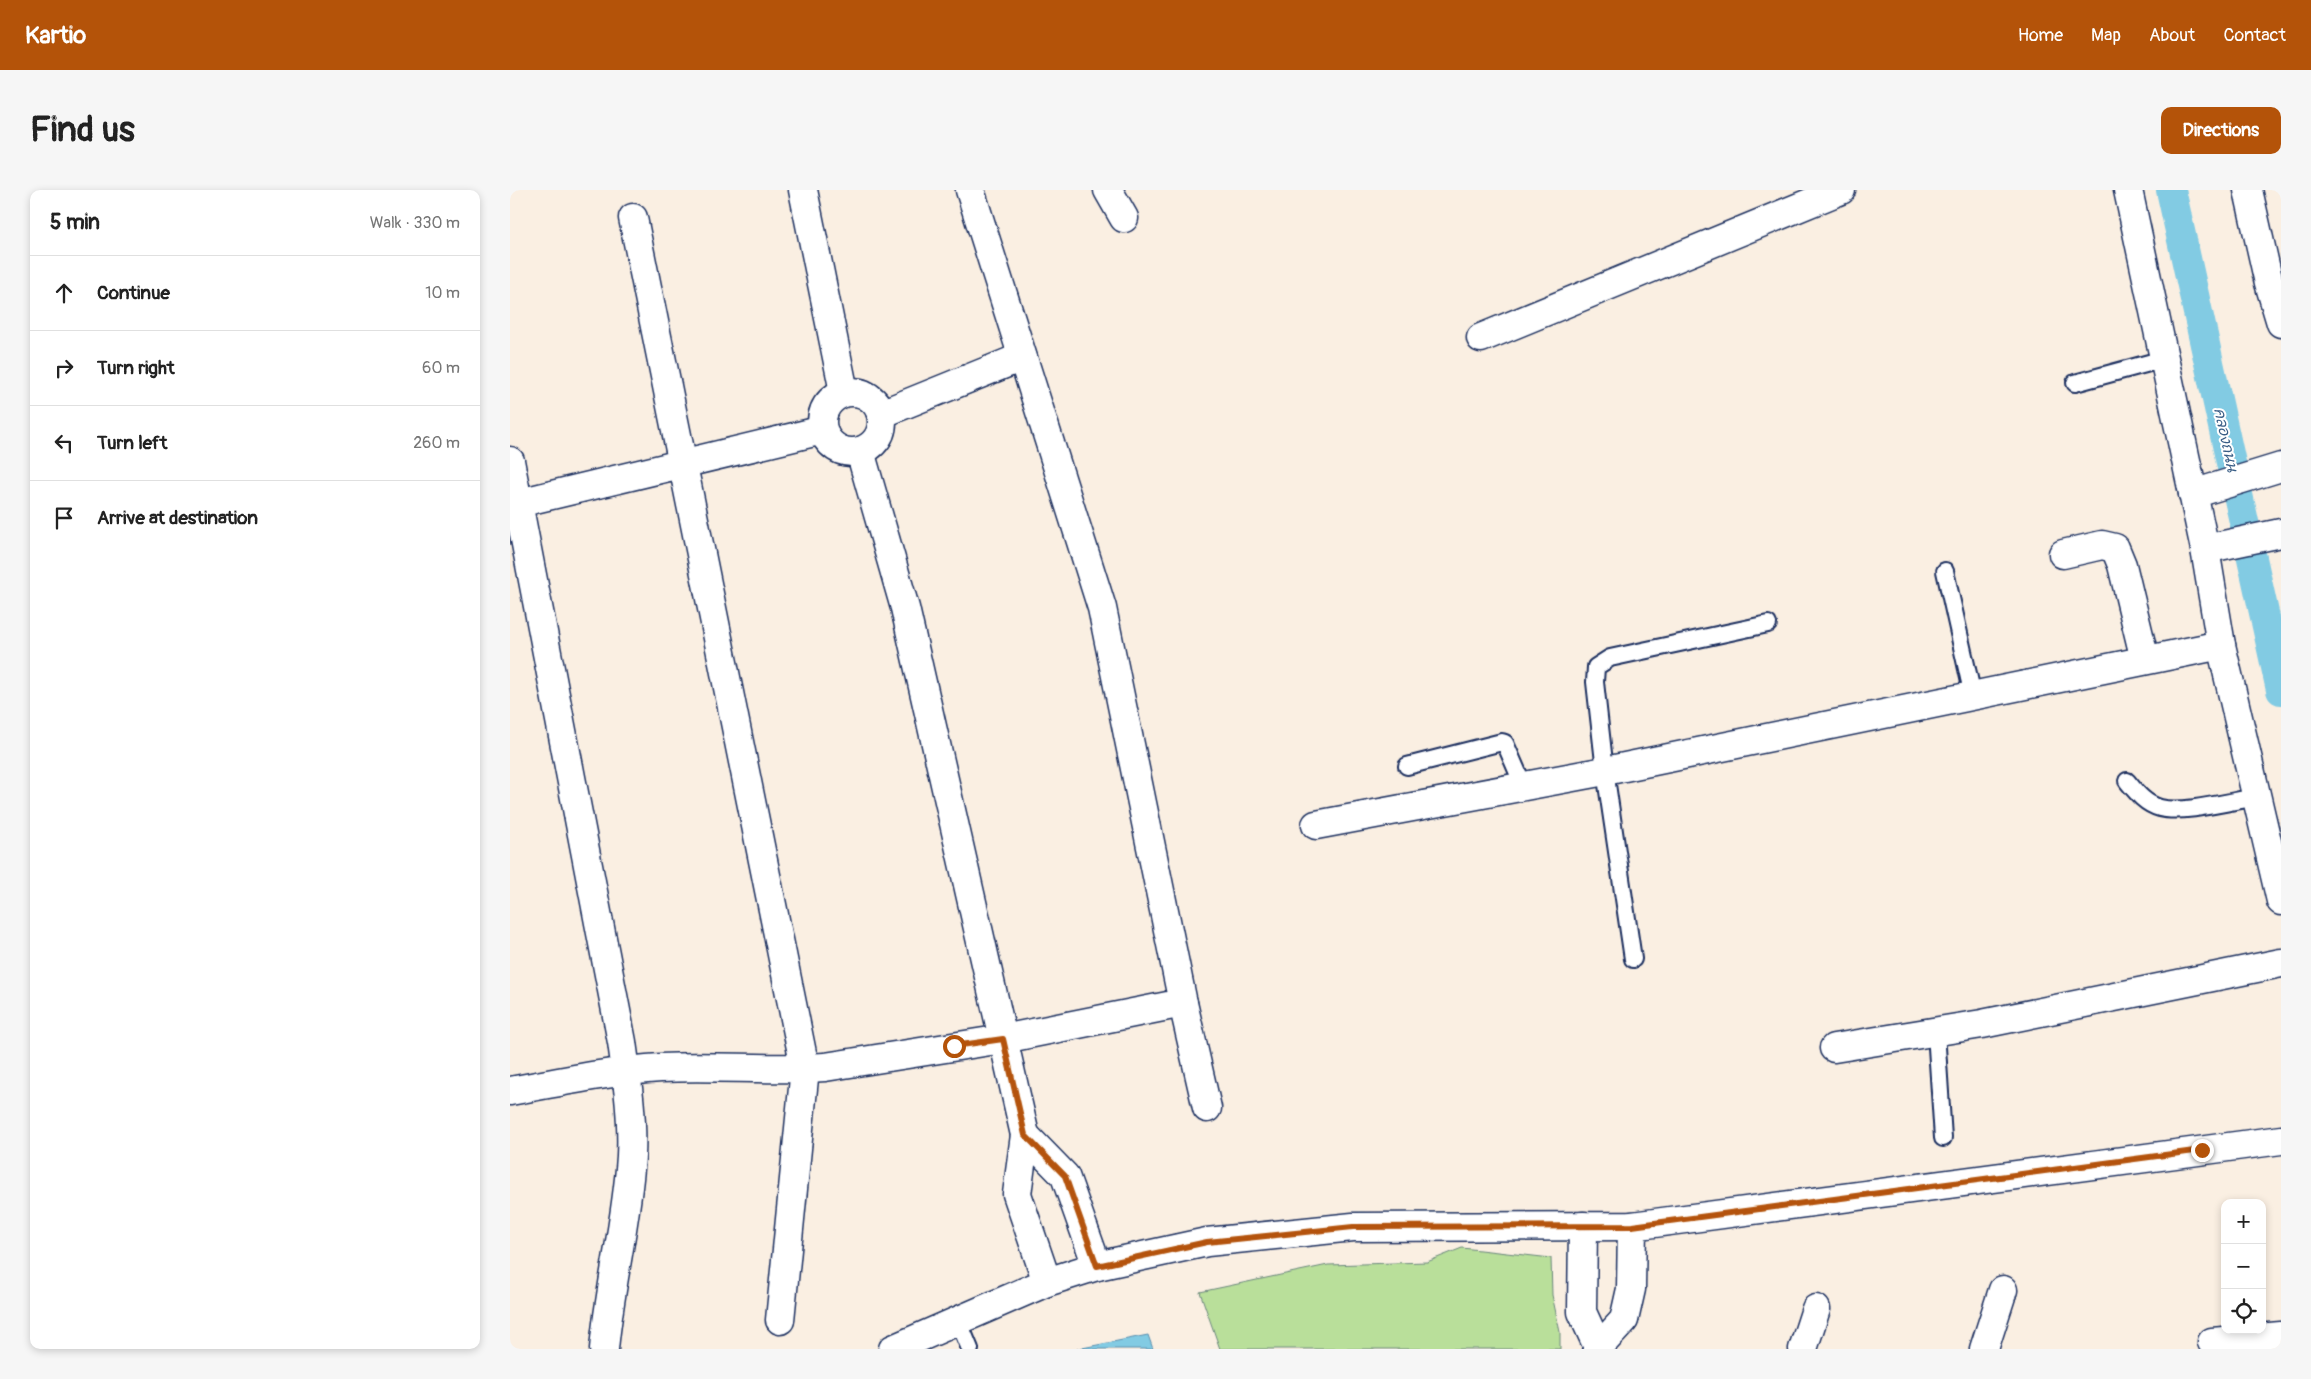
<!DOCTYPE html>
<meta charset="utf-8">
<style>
:root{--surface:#fff;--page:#f6f6f6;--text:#222;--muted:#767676;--line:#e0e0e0;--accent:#b45309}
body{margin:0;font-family:Pangolin,"Playpen Sans Thai",sans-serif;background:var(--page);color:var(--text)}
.controls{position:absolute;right:15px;bottom:15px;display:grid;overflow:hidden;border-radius:10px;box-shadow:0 2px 8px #0003}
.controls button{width:45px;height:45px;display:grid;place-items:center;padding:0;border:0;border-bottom:1px solid var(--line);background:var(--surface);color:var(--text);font:25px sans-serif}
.stop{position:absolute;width:15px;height:15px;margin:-11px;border:4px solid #b45309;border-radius:50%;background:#fff}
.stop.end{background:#b45309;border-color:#fff;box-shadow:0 1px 5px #0008}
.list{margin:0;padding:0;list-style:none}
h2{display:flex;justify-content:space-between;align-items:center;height:65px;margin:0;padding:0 20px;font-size:21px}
h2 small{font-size:16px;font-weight:400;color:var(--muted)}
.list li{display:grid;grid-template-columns:32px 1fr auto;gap:15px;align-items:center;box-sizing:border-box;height:75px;padding:0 20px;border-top:1px solid var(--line)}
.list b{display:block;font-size:19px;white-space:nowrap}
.list em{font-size:16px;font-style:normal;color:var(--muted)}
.icon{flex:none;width:28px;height:28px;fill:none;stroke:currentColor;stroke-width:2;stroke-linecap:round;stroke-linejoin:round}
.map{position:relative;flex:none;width:1771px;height:1159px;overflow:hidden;border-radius:10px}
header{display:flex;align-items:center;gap:30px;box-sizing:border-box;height:70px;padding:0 25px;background:var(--accent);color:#fff}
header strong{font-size:24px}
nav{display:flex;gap:28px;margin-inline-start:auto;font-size:18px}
.intro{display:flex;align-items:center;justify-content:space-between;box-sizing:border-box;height:120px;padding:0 30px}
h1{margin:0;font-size:35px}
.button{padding:12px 22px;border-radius:10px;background:var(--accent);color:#fff;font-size:18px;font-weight:700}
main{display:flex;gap:30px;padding:0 30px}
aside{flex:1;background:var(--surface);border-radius:10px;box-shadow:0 2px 8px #0003}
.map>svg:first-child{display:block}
</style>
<header>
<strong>Kartio</strong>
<nav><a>Home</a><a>Map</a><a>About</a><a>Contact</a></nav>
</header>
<div class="intro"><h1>Find us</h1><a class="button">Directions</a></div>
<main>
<aside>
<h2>5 min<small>Walk · 330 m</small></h2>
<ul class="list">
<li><svg class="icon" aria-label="ahead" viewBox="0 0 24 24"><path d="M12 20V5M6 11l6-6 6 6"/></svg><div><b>Continue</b></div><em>10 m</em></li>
<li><svg class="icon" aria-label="right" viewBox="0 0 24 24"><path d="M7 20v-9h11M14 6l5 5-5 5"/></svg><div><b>Turn right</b></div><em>60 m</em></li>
<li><svg class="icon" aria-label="left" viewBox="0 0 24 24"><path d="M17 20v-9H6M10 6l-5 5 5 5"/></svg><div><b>Turn left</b></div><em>260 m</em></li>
<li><svg class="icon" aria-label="arrive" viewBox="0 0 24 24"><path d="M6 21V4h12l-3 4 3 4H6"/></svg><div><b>Arrive at destination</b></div></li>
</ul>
</aside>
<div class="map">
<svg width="1771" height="1159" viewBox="0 0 1771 1159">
<rect width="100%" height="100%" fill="#faefe2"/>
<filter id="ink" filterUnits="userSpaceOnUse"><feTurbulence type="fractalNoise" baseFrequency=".02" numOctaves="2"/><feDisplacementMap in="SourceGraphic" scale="10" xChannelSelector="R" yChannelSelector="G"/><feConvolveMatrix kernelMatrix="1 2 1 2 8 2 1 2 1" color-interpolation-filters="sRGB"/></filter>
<g filter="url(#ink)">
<path fill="#b9df9a" stroke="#6a877c" d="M952,1058l89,10 1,37 8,37v17h-340l-20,-57 128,-27 99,-3z"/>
<path fill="#82cbe3" stroke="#598dae" d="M638,1145l5,14h-76z"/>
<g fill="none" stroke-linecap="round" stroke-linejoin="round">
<path stroke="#82cbe3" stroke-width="30" d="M1661,0l110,500"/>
<g stroke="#1b2f5e" stroke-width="20">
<g id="service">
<path d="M1565,193l89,-24"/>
<path d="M1435,381l28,125"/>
<path d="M897,576l95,-24 3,1 19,44"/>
<path d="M1617,591c9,11 18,23 33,27 23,6 71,-7 97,-11"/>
<path d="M1123,769l-28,-188 -10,-89 1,-15 14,-9 158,-34"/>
<path d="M1426,842l7,106"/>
<path d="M448,1130l12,29"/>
</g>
</g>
<g stroke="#1b2f5e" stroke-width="31">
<g id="minor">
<path d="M293,0l41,202"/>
<path d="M460,0l132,418 81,395 24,105"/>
<path d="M598,0l16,28"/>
<path d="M1738,0l21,93 12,40"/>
<path d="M123,28l172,850 -25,252"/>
<path d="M971,148l360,-148"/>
<circle cx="342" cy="232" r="30"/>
<path d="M371,224l141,-57"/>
<path d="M350,261l45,157 120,527 -8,59 30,88"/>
<path d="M0,271l112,581c5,37 11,76 9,114 -4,65 -21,128 -27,193"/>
<path d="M1683,304l88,-27"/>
<path d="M0,315l313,-75"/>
<path d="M1695,359l76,-16"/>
<path d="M1553,364l39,-9 13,3 7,17 23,95"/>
<path d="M806,635l289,-54 616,-126"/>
<path d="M1324,858l148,-24 299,-61"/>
<path d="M0,901c50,-9 100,-20 151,-23 55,-3 110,3 164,-1l178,-28 180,-36"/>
<path d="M515,945l40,41 32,90"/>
<path d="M1073,1036l-1,86 16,35"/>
<path d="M1702,1152l69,-6"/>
<path d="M383,1159l154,-67 50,-16 110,-24 146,-15 279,-1 649,-86"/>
<path d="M1087,1159l27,-29 7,-31 1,-63"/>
<path d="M1293,1159l13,-40"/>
<path d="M1474,1159l19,-59"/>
</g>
</g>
<g stroke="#1b2f5e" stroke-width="31">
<path id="tertiary" d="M1618,0l77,359 16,96 60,256"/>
</g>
<use href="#service" stroke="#fff" stroke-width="16"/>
<use href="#minor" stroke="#fff" stroke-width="28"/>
<use href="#tertiary" stroke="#fff" stroke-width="28"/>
</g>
</g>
<g fill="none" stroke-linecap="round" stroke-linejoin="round" filter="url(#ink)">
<path stroke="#b45309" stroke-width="6" d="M444,856l49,-7 22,96 40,41 32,90 110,-24 146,-15 279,-1 570,-76"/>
</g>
<g text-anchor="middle" stroke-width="4" stroke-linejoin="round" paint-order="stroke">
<g font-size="15" font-style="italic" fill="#3a5e86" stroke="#fff">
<text transform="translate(1716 250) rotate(78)" y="5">คลองถนน</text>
</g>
</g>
</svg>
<div class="controls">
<button>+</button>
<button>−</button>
<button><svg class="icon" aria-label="locate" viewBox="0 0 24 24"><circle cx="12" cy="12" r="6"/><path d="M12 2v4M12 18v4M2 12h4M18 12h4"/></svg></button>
</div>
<div class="stop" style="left:444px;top:856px"></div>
<div class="stop end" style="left:1692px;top:960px"></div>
</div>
</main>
